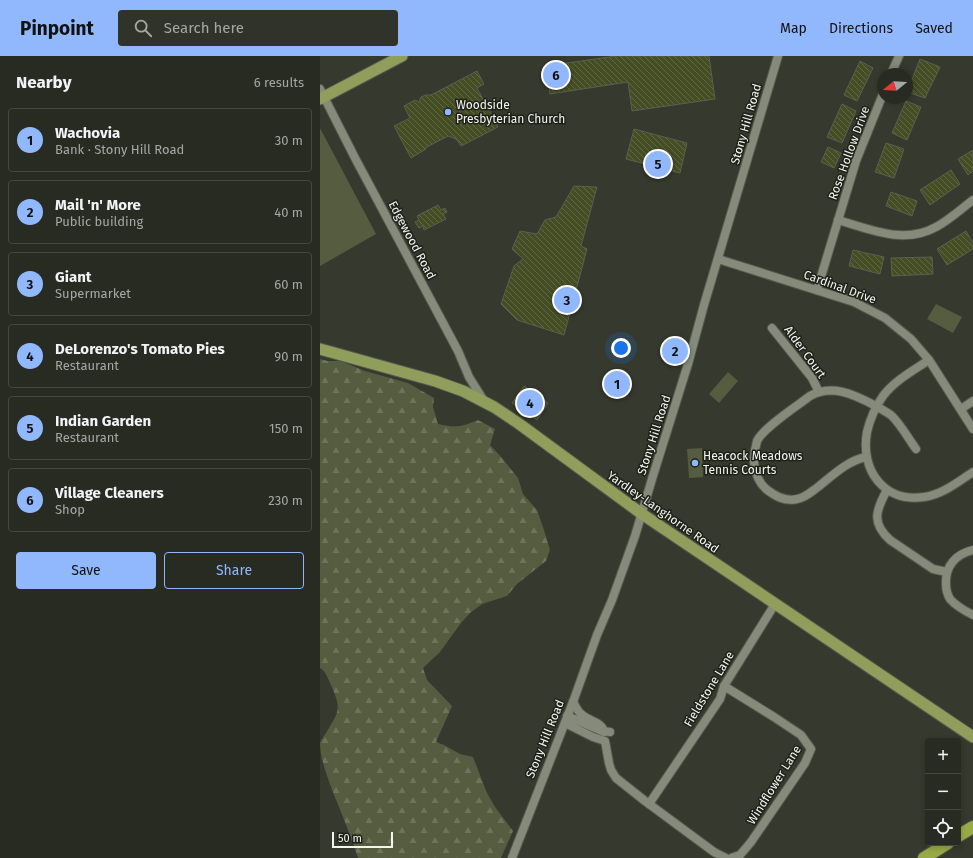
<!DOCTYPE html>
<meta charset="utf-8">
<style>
:root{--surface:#282b22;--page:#30332a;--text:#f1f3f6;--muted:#a5a7a5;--line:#444740;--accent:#91b8fd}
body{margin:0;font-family:"Fira Sans",sans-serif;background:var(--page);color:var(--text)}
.controls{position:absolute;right:12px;bottom:12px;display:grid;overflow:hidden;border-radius:4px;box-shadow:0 2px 6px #0003}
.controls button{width:36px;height:36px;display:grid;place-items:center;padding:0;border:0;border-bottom:1px solid var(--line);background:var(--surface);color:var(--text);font:20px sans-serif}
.compass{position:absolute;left:557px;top:12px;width:36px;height:36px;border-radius:50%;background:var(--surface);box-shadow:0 2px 6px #0003;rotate:252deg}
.scale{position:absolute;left:12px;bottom:10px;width:61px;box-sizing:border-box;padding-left:4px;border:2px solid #f4f6ee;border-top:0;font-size:11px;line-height:14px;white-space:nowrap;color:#f4f6ee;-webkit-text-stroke:3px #1e201a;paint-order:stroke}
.you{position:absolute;left:301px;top:292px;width:14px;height:14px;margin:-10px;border:3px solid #fff;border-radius:50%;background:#1a73e8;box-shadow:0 0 0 6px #1a73e833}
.badge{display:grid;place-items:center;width:26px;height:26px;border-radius:50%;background:var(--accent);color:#111;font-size:13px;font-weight:700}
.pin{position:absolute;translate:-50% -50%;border:2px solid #fff;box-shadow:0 1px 4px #0006}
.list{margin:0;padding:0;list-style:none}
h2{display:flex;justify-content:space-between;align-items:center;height:52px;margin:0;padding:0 16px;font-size:17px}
h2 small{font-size:13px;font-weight:400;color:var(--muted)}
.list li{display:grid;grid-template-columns:26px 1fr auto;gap:12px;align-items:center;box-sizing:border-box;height:64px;margin:0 8px 8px;padding:0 8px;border:1px solid var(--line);border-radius:4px}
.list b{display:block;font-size:15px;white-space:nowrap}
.list p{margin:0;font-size:13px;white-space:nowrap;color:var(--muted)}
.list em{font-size:13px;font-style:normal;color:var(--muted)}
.actions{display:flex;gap:8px;padding:12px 16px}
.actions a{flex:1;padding:9px 0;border:1px solid var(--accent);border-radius:4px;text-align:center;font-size:14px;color:var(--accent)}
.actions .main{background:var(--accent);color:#111}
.icon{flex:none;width:22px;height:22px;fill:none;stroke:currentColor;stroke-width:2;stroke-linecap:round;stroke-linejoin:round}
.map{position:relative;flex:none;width:653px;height:802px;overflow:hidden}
header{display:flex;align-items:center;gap:24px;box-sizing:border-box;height:56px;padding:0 20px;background:var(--accent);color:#111}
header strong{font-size:19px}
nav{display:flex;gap:22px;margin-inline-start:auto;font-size:14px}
.search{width:280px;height:36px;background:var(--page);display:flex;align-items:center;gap:10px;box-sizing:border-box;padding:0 14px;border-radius:4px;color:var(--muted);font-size:15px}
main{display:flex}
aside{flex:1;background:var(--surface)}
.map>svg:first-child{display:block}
</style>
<header>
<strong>Pinpoint</strong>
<div class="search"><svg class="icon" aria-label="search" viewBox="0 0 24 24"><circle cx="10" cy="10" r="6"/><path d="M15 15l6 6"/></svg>Search here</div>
<nav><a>Map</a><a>Directions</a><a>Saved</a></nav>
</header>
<main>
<aside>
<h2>Nearby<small>6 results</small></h2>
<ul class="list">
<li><span class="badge">1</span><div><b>Wachovia</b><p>Bank · Stony Hill Road</p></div><em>30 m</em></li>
<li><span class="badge">2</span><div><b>Mail 'n' More</b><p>Public building</p></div><em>40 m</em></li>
<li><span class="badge">3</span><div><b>Giant</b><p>Supermarket</p></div><em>60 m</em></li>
<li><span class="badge">4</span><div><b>DeLorenzo's Tomato Pies</b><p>Restaurant</p></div><em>90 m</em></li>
<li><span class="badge">5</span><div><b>Indian Garden</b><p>Restaurant</p></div><em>150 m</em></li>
<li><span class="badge">6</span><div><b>Village Cleaners</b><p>Shop</p></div><em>230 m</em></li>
</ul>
<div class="actions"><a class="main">Save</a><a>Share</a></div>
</aside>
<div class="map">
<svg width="653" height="802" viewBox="0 0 653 802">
<defs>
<pattern id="forest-firs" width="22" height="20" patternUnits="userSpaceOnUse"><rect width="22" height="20" fill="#555c3f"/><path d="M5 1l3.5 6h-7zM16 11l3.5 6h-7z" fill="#6e745b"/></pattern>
<pattern id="building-back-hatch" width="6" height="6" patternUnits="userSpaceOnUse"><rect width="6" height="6" fill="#454d24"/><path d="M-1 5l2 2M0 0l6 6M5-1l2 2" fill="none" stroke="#606744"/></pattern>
</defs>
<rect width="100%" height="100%" fill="#36392d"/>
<g fill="#555c3f">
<path d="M0,72l56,106 -56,32z"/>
<path d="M616,248l26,13 -9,16 -26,-14z"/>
<path d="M408,316l10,9 -19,22 -10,-9z"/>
<path d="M382,392l1,29 -14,1 -2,-29z"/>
</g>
<path fill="url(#forest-firs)" d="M0,303l8,2h13l24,10 43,12 26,15 -1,9 5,17c18,4 23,3 40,-4l17,9 -5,16 12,13 16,20 5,16 14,16 6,17 7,23 -4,11 -29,23 -10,12 -25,8 -12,9 -9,10 -21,29 -17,16 4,12 25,26 -16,36 8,3 16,9 13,3 14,36 8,14 18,24 -12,27h-143c-5,-15 -11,-31 -17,-46 -7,-18 -21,-49 -21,-69 1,-3 4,-7 6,-10 13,-22 16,-23 5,-48 -3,-6 -5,-14 -11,-17z"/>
<g fill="url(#building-back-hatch)" stroke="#5b5f51">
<path d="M296,0h93l6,43 -83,12 -4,-29 -78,12 -4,-28z"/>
<path d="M600,3l20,8 -15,31 -18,-6z"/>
<path d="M540,5l13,7 -16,33 -13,-6z"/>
<path d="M157,15l7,13 -7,4 21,39 -37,19 -5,-7 -8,-3 -23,12 1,1 -15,9 -17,-32 16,-8 -6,-12 11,-6 4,2 2,-5 5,-2h5z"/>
<path d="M586,45l15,6 -14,33 -15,-7z"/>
<path d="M522,48l14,7 -14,32 -15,-6z"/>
<path d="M314,73l53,14 -7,30 -54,-14z"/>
<path d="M566,87l18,6 -10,29 -19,-6z"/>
<path d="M508,91l13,6 -7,15 -13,-6z"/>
<path d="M653,94v21l-5,4 -10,-16z"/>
<path d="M631,114l9,14 -30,21 -10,-15z"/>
<path d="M254,130l23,1 -16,59 6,3 -23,86 -47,-15 -16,-16 13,-38 9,-7 -11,-10 8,-18 17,3 8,-14 11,-3z"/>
<path d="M571,136l26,9 -5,15 -26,-10z"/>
<path d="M118,149l3,5 4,-2 2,4 -4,2 3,5 -22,11 -1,-4 -4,2 -4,-6 4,-2 -2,-4z"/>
<path d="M646,175l7,12v6l-26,16 -10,-16z"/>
<path d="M533,194l31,7 -4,17 -31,-8z"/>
<path d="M612,201l1,17 -41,2 -1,-18z"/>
<path d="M204,330l24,17 -11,17 -25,-17z"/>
</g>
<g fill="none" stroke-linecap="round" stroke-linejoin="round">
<g stroke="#56584d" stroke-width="10">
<g id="minor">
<path d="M571,18l8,-18"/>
<path d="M0,33l35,69 103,193 11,26 15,24"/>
<path d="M518,164c32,9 66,25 98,7 13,-7 25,-18 37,-27"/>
<path d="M398,203l136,43 31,16 26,21 18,21 44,69"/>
<path d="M497,234l39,-129 27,-67"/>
<path d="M452,272l40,50 7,14"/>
<path d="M609,304c-15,10 -35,21 -46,36 -7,10 -13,23 -16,36 -7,38 17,71 57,65 18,-2 35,-16 49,-25"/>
<path d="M641,353l12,-8"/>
<path d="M546,401c-19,4 -33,18 -48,30 -7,5 -13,11 -21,12 -12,3 -22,-3 -31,-10 -8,-7 -11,-16 -12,-27 0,-6 1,-14 3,-21 6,-13 40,-35 53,-45 22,-12 43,-2 64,9 5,3 13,7 18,11 9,9 16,22 24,33"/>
<path d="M567,434c-11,20 -16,33 3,50l43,29 14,3"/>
<path d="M653,494c-17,4 -28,16 -27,34 0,5 1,10 4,15 6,7 15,12 23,16"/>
<path d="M404,630l50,31 27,18 10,14 -6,14 -54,79 -11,13 -9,3"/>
<path d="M253,646c2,3 4,8 7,11 7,8 22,8 24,19"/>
<path d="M247,660l35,15 8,1"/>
<path d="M245,667l28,14 12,4 4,22 2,7 5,8 29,23 69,51 12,6"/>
<path d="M329,748l71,-105 4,-13 51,-82"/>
<path d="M192,802l61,-156 24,-67 15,-35 23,-64 17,-57 36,-115 16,-59 74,-249"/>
</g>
</g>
<g stroke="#56584d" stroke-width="13">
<g id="major">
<path d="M0,43l82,-43"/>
<path d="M0,293l115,32 28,10 31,16 24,16 124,91 331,223"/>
</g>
</g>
<g stroke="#56584d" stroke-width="14">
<g id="highway">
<path d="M638,780l15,-9"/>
<path d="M604,802l24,-15"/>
</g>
</g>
<use href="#minor" stroke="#868a7b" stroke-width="8"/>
<use href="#major" stroke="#909e5b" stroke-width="11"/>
<use href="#highway" stroke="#97ab45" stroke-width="12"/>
</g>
<g fill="#91b8fd" stroke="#1e201a" stroke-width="1.5">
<circle cx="128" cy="56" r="4"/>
<circle cx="375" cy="407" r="4"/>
</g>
<g text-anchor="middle" stroke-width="3" stroke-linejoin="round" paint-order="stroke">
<g font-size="12" fill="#f4f6ee" stroke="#1e201a" text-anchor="start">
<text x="136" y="53">Woodside<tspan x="136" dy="14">Presbyterian Church</tspan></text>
<text x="383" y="404">Heacock Meadows<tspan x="383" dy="14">Tennis Courts</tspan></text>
</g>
<g font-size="12" fill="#f4f6ee" stroke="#1e201a">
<text transform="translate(426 68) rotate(-74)" y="4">Stony Hill Road</text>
<text transform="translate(529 97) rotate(-70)" y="4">Rose Hollow Drive</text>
<text transform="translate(92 184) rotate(62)" y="4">Edgewood Road</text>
<text transform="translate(520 231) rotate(20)" y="4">Cardinal Drive</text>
<text transform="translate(485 296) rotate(54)" y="4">Alder Court</text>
<text transform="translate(334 379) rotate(-72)" y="4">Stony Hill Road</text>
<text transform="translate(343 456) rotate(35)" y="4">Yardley-Langhorne Road</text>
<text transform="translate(389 633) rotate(-59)" y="4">Fieldstone Lane</text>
<text transform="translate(225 683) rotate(-68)" y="4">Stony Hill Road</text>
<text transform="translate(454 729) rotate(-58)" y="4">Windflower Lane</text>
</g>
</g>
</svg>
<div class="controls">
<button>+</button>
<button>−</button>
<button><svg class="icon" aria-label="locate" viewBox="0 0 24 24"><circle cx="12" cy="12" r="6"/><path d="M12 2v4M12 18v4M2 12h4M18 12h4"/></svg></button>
</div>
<svg class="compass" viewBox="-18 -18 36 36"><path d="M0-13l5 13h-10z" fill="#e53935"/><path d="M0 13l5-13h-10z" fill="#a5a7a5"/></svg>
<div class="scale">50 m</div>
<div class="you"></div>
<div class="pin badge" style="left:297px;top:328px">1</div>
<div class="pin badge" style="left:355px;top:295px">2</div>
<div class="pin badge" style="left:247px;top:244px">3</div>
<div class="pin badge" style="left:210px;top:347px">4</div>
<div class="pin badge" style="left:338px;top:108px">5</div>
<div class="pin badge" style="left:236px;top:19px">6</div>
</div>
</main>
